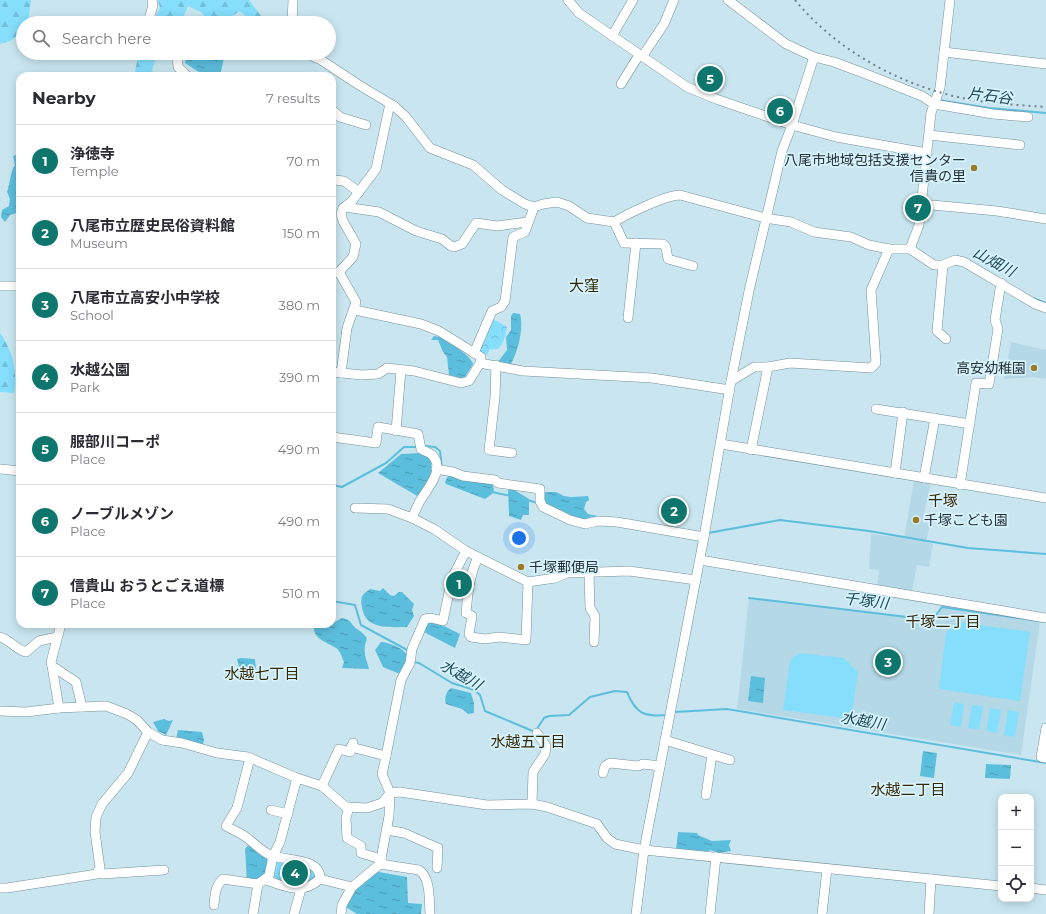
<!DOCTYPE html>
<meta charset="utf-8">
<style>
:root{--surface:#fff;--page:#f2f2f3;--text:#2b2b33;--muted:#7c7c81;--line:#e1e1e2;--accent:#0f766e}
body{margin:0;font-family:Montserrat,"Noto Sans JP",sans-serif;background:var(--page);color:var(--text)}
.controls{position:absolute;right:12px;bottom:12px;display:grid;overflow:hidden;border-radius:8px;box-shadow:0 2px 10px #0003}
.controls button{width:36px;height:36px;display:grid;place-items:center;padding:0;border:0;border-bottom:1px solid var(--line);background:var(--surface);color:var(--text);font:20px sans-serif}
.you{position:absolute;left:519px;top:538px;width:14px;height:14px;margin:-10px;border:3px solid #fff;border-radius:50%;background:#1a73e8;box-shadow:0 0 0 6px #1a73e833}
.badge{display:grid;place-items:center;width:26px;height:26px;border-radius:50%;background:var(--accent);color:#fff;font-size:13px;font-weight:700}
.pin{position:absolute;translate:-50% -50%;border:2px solid #fff;box-shadow:0 1px 4px #0006}
.list{margin:0;padding:0;list-style:none}
h2{display:flex;justify-content:space-between;align-items:center;height:52px;margin:0;padding:0 16px;font-size:17px}
h2 small{font-size:13px;font-weight:400;color:var(--muted)}
.list li{display:grid;grid-template-columns:26px 1fr auto;gap:12px;align-items:center;box-sizing:border-box;height:72px;padding:0 16px;border-top:1px solid var(--line)}
.list b{display:block;font-size:15px;white-space:nowrap}
.list p{margin:0;font-size:13px;white-space:nowrap;color:var(--muted)}
.list em{font-size:13px;font-style:normal;color:var(--muted)}
.icon{flex:none;width:22px;height:22px;fill:none;stroke:currentColor;stroke-width:2;stroke-linecap:round;stroke-linejoin:round}
.map{position:relative;flex:none;width:1046px;height:914px;overflow:hidden}
.search{position:absolute;background:var(--surface);box-shadow:0 2px 10px #0003;left:16px;top:16px;width:320px;height:44px;display:flex;align-items:center;gap:10px;box-sizing:border-box;padding:0 14px;border-radius:22px;color:var(--muted);font-size:15px}
.panel{position:absolute;background:var(--surface);box-shadow:0 2px 10px #0003;left:16px;top:72px;width:320px;height:556px;border-radius:12px}
.map>svg:first-child{display:block}
</style>
<div class="map">
<svg width="1046" height="914" viewBox="0 0 1046 914">
<defs>
<pattern id="forest-firs" width="22" height="20" patternUnits="userSpaceOnUse"><rect width="22" height="20" fill="#85defc"/><path d="M5 1l3.5 6h-7zM16 11l3.5 6h-7z" fill="#73bfd9"/></pattern>
<pattern id="park-crowns" width="20" height="18" patternUnits="userSpaceOnUse"><rect width="20" height="18" fill="#85defc"/><path d="M2 6a3 3 0 1 1 6 0M12 15a3 3 0 1 1 6 0" fill="none" stroke="#73bfd9"/></pattern>
<pattern id="water-ripples" width="26" height="14" patternUnits="userSpaceOnUse"><rect width="26" height="14" fill="#5cbedd"/><path d="M2 4q2-2 4 0t4 0M15 11q2-2 4 0t4 0" fill="none" stroke="#4c9bb4"/></pattern>
</defs>
<rect width="100%" height="100%" fill="#c9e6f0"/>
<g fill="#b4d8e6">
<path d="M1011,342l35,8v29l-12,-2 -30,2z"/>
<path d="M914,481l17,2 -9,39 8,2 -4,18 7,2 -4,23 -12,-2 -5,27 -35,-5 2,-17 -10,-1 2,-35 33,4z"/>
<path d="M749,598l183,22 10,-13 98,15 -19,133 -284,-46z"/>
</g>
<g fill="url(#forest-firs)">
<path d="M0,0h31l-3,23h-5v9l-13,9 -10,3z"/>
<path d="M158,0h91l13,17 -1,6h-8l-13,-12 -11,7 -1,5h-18l-9,-11 -13,-6 -6,14 -5,2 -25,1 8,-15z"/>
<path d="M139,53h18l-5,18 8,5h-26z"/>
<path d="M0,333c12,16 18,40 14,60l-14,-1z"/>
</g>
<g fill="url(#park-crowns)">
<path d="M490,319l7,2 10,6c0,4 -4,18 -8,21 -2,2 -6,1 -9,1l-3,6 -9,-5z"/>
<path d="M279,858l35,11 2,9 -12,8 -32,-7 2,-13z"/>
</g>
<g fill="#85defc">
<path d="M957,622l73,10 -10,69 -81,-12 7,-56z"/>
<path d="M799,653l45,5 14,14 -7,47 -68,-9 7,-49z"/>
<path d="M954,702l10,2 -3,23 -11,-2z"/>
<path d="M972,705l11,1 -4,24 -11,-2z"/>
<path d="M990,708l11,2 -4,23 -11,-2z"/>
<path d="M1008,710l11,2 -4,25 -11,-2z"/>
</g>
<g fill="url(#water-ripples)">
<path d="M187,53h38l-5,23h-15l-20,-13z"/>
<path d="M16,155l4,2v55l-10,3 -5,7 -4,-5 1,-7 7,-4 1,-7 -3,-7c3,-8 3,-20 8,-27l-2,-9z"/>
<path d="M513,313l7,1c4,14 -2,37 -9,50l-13,-2 9,-12 -1,-13 5,-7v-14z"/>
<path d="M434,336l6,1c8,5 30,17 33,27l-8,13 -5,1 -11,-3 -2,-18 -4,-5 -5,-12h-7z"/>
<path d="M420,453l4,1 7,6 1,13 -13,24 -41,-24 23,-19z"/>
<path d="M449,474l43,9 2,7 -2,4 -7,5 -39,-15 -1,-2z"/>
<path d="M511,488l18,11v16h-6l-2,5 -12,-4 -1,-26z"/>
<path d="M544,492h12l8,4 7,1 17,-1 1,4 -3,2 -2,7 8,10c-17,2 -31,-8 -45,-15l-2,-3z"/>
<path d="M383,588l7,7 4,1 5,-4h3l12,12 -2,6 2,6 -7,11c-18,0 -42,3 -45,-20 -1,-3 -1,-10 1,-12 2,-3 5,-4 7,-6l10,2z"/>
<path d="M342,618c12,3 7,5 15,11 17,12 6,9 8,24 0,5 3,11 4,16l-27,-1 2,-6c-2,-4 -4,-12 -8,-14 -11,-7 -24,-9 -22,-24h18v-2h3z"/>
<path d="M434,621l26,13 -5,14 -33,-17 3,-8z"/>
<path d="M381,642c9,1 28,7 27,18 -1,4 -6,10 -8,14l-17,-7 -8,-17z"/>
<path d="M241,658l14,1 1,10 -16,1 -3,-11z"/>
<path d="M751,676l14,2 -2,25 -15,-2z"/>
<path d="M451,688l20,5 3,10v10l-6,1 -6,-5 -16,-5c-2,-6 0,-12 5,-16z"/>
<path d="M164,719l5,2 4,-1 -7,15 -8,-4 -5,-9z"/>
<path d="M178,730l24,2 2,8 -1,5 -27,-6z"/>
<path d="M923,751l14,2 -3,25 -14,-2z"/>
<path d="M986,764l25,1 -1,14 -25,-1z"/>
<path d="M678,832l19,1 1,2 14,6 19,-1 -2,5 2,6 -12,2 -9,-3 -3,2 -31,-2z"/>
<path d="M249,844l20,13 -1,13 -8,11 -13,1 -2,-33z"/>
<path d="M377,869l2,3 28,5 1,26 14,1 -1,10h-64l-13,-8 5,-12z"/>
</g>
<g fill="none" stroke-linecap="round" stroke-linejoin="round">
<g stroke="#5cbedd" stroke-width="2">
<path d="M939,100l50,8 57,5"/>
<path d="M1033,298l13,5"/>
<path d="M425,446l10,1 5,4 2,17"/>
<path d="M332,485l10,2 44,-24 18,-16h14"/>
<path d="M492,492l19,4"/>
<path d="M527,500l11,3"/>
<path d="M587,515l11,2"/>
<path d="M708,533l72,-13 89,11 99,17 78,6"/>
<path d="M749,598l183,22 10,-13 104,15"/>
<path d="M332,601l23,4 6,20 48,26"/>
<path d="M413,662l6,1 33,20 22,7 6,5 5,16 50,21 9,-14 5,-2 20,-1 21,-18 25,-6 12,1c9,22 17,25 40,23"/>
<path d="M675,712l52,-3 319,54"/>
</g>
<g stroke="#759099" stroke-width="10">
<g id="minor">
<path d="M568,0l11,13 108,74 29,12 76,26 44,12 91,16"/>
<path d="M728,0l58,44 28,13 20,5 32,12 56,22 12,8 59,10 35,3"/>
<path d="M148,23l5,-18 -1,-5"/>
<path d="M292,23l1,-23"/>
<path d="M612,36l21,-36"/>
<path d="M944,52l102,12"/>
<path d="M171,53l6,2 1,12 9,9"/>
<path d="M305,53l16,7 38,25 35,21 12,11 24,31 43,17 29,25 23,14 9,3 9,-3 14,-2 12,4 18,12 27,4c13,-8 52,-27 66,-27l85,23 26,4 23,10 37,5 18,8 20,4h21l24,16h9l12,-5 9,2 71,42 11,4"/>
<path d="M642,57l22,-33 10,-24"/>
<path d="M621,84l18,-29"/>
<path d="M332,110l8,7 26,8"/>
<path d="M929,135l91,10"/>
<path d="M332,181l1,-1 11,1 15,11"/>
<path d="M921,204l76,7 49,8"/>
<path d="M345,207l34,5 37,19 26,8 9,7 3,1 8,-3 14,-21 21,3 30,-4"/>
<path d="M614,222l10,21 39,1 3,3 2,12 25,7"/>
<path d="M910,249l9,-24 12,-112 9,-25 10,-88"/>
<path d="M943,265l-6,66 9,8"/>
<path d="M332,272h7l14,-15 3,-13 -13,-23 -2,-7 2,-6 9,-7 24,-32 13,-61 5,-2"/>
<path d="M339,272l17,30 -9,26 -6,45"/>
<path d="M0,286h20"/>
<path d="M628,318l8,-75"/>
<path d="M474,353l18,-42 9,-4 4,-6 8,-64 12,-5 9,-25"/>
<path d="M480,363l43,8 129,7 78,12"/>
<path d="M496,365l-1,32 -6,53 23,3"/>
<path d="M332,372l30,3 16,-1 9,-6 27,3 47,12 8,-2 11,-18 1,-6 -42,-26 -18,-7 -66,-14"/>
<path d="M731,381l23,-14h14l22,-4 81,5 5,-5 -5,-73 18,-41"/>
<path d="M876,409l94,15"/>
<path d="M396,431l5,-61"/>
<path d="M332,437l44,6 2,-16 40,7 3,15c3,2 8,3 11,6 14,14 -5,34 -12,46 -3,5 -5,11 -8,17"/>
<path d="M721,444l325,54"/>
<path d="M751,450l17,-83"/>
<path d="M0,469l20,2"/>
<path d="M436,469l17,3 10,4 32,4 3,3 42,6v12l3,6 27,13 15,4 13,-3 19,1 87,15"/>
<path d="M895,473l8,-61"/>
<path d="M924,478l11,-60"/>
<path d="M960,485l16,-102 13,1 9,-55 -3,-9 6,-37"/>
<path d="M355,508l33,1 24,9 22,11 32,22 62,31 27,-4 12,-5 62,-2 67,9"/>
<path d="M478,557c-9,19 -10,36 -12,56l6,3 -3,18 2,3 14,2 14,-2 27,3 2,-58"/>
<path d="M700,560l346,58"/>
<path d="M589,572l1,36 5,8 -1,26"/>
<path d="M61,624l-10,38 1,4 24,16 6,25"/>
<path d="M0,637c11,3 16,13 26,15l13,-11 18,-4"/>
<path d="M52,666l7,42"/>
<path d="M0,711l26,1 33,-4 47,-2 21,8 10,6 11,12 14,8 20,3 35,10 31,4 49,21 25,8 24,21 21,1 15,-5 8,-10 10,-1 87,13 45,-1 15,3 50,17 10,14 8,6 29,6 357,36"/>
<path d="M1046,728l-5,29 5,1"/>
<path d="M665,740l65,20"/>
<path d="M351,747l35,9"/>
<path d="M250,758l-13,50 -11,18c5,3 12,6 17,9 9,6 16,14 25,19 14,8 53,2 52,25"/>
<path d="M603,773l2,-7 5,-3 28,3 5,-2 17,2"/>
<path d="M322,786l17,-37 11,3 3,-9"/>
<path d="M706,795l6,-40"/>
<path d="M532,804l1,-32 12,-18 1,-8 -9,-13"/>
<path d="M349,807l-3,11 1,20 14,8v7l20,6"/>
<path d="M271,810l17,4"/>
<path d="M387,830l17,3 34,15 -1,20"/>
<path d="M380,864l39,6c12,8 10,31 11,44"/>
<path d="M98,871l4,3 62,-4"/>
<path d="M266,880c19,7 37,15 54,-1l32,8"/>
<path d="M0,888h7l90,-14 3,-6 -5,-36 1,-15 6,-13 26,-31 20,-41"/>
<path d="M1031,888l15,2"/>
<path d="M214,905c1,-10 1,-19 9,-26l35,5 11,-8 4,-20 7,-14 17,-64"/>
<path d="M253,914l5,-30"/>
<path d="M294,914l7,-25"/>
<path d="M341,914l1,-9 10,-18 28,-23 9,-48 1,-23 -8,-19 4,-18 15,-76 9,-17 2,-14 13,-30 6,-1 12,3 9,-43 14,-27"/>
<path d="M636,914l8,-64 60,-313 27,-156 18,-90 33,-140 10,-26 22,-68"/>
<path d="M710,914l6,-57"/>
<path d="M822,914l5,-45"/>
<path d="M929,914l2,-35"/>
</g>
</g>
<use href="#minor" stroke="#fff" stroke-width="9"/>
<path stroke="#6f8389" stroke-width="2" stroke-dasharray="2 4" stroke-linecap="butt" d="M795,0c43,52 107,86 172,99 26,5 53,6 79,8"/>
</g>
<g fill="#9c7a25" stroke="#d6f3fe" stroke-width="1.5">
<circle cx="974" cy="168" r="4"/>
<circle cx="1034" cy="368" r="4"/>
<circle cx="916" cy="520" r="4"/>
<circle cx="521" cy="567" r="4"/>
</g>
<g text-anchor="middle" stroke-width="3.5" stroke-linejoin="round" paint-order="stroke">
<g font-size="14" fill="#253034" stroke="#d6f3fe" text-anchor="end">
<text x="966" y="165">八尾市地域包括支援センター<tspan x="966" dy="16">信貴の里</tspan></text>
<text x="1026" y="373">高安幼稚園</text>
<text x="924" y="525" text-anchor="start">千塚こども園</text>
<text x="529" y="572" text-anchor="start">千塚郵便局</text>
</g>
<g font-size="15" font-style="italic" fill="#1a4653" stroke="#d6f3fe">
<text transform="translate(990 96) rotate(7)" y="5">片石谷</text>
<text transform="translate(994 262) rotate(28)" y="5">山畑川</text>
<text transform="translate(866 601) rotate(7)" y="5">千塚川</text>
<text transform="translate(461 675) rotate(30)" y="5">水越川</text>
<text transform="translate(863 721) rotate(10)" y="5">水越川</text>
</g>
<g font-size="15" fill="#362700" stroke="#d6f3fe">
<text x="584" y="291">大窪</text>
<text x="943" y="506">千塚</text>
<text x="943" y="627">千塚二丁目</text>
<text x="262" y="679">水越七丁目</text>
<text x="528" y="747">水越五丁目</text>
<text x="908" y="795">水越二丁目</text>
</g>
</g>
</svg>
<div class="controls">
<button>+</button>
<button>−</button>
<button><svg class="icon" aria-label="locate" viewBox="0 0 24 24"><circle cx="12" cy="12" r="6"/><path d="M12 2v4M12 18v4M2 12h4M18 12h4"/></svg></button>
</div>
<div class="you"></div>
<div class="pin badge" style="left:459px;top:584px">1</div>
<div class="pin badge" style="left:674px;top:511px">2</div>
<div class="pin badge" style="left:888px;top:662px">3</div>
<div class="pin badge" style="left:295px;top:873px">4</div>
<div class="pin badge" style="left:710px;top:79px">5</div>
<div class="pin badge" style="left:780px;top:111px">6</div>
<div class="pin badge" style="left:918px;top:208px">7</div>
<div class="search"><svg class="icon" aria-label="search" viewBox="0 0 24 24"><circle cx="10" cy="10" r="6"/><path d="M15 15l6 6"/></svg>Search here</div>
<section class="panel">
<h2>Nearby<small>7 results</small></h2>
<ul class="list">
<li><span class="badge">1</span><div><b>浄徳寺</b><p>Temple</p></div><em>70 m</em></li>
<li><span class="badge">2</span><div><b>八尾市立歴史民俗資料館</b><p>Museum</p></div><em>150 m</em></li>
<li><span class="badge">3</span><div><b>八尾市立高安小中学校</b><p>School</p></div><em>380 m</em></li>
<li><span class="badge">4</span><div><b>水越公園</b><p>Park</p></div><em>390 m</em></li>
<li><span class="badge">5</span><div><b>服部川コーポ</b><p>Place</p></div><em>490 m</em></li>
<li><span class="badge">6</span><div><b>ノーブルメゾン</b><p>Place</p></div><em>490 m</em></li>
<li><span class="badge">7</span><div><b>信貴山 おうとごえ道標</b><p>Place</p></div><em>510 m</em></li>
</ul>
</section>
</div>
